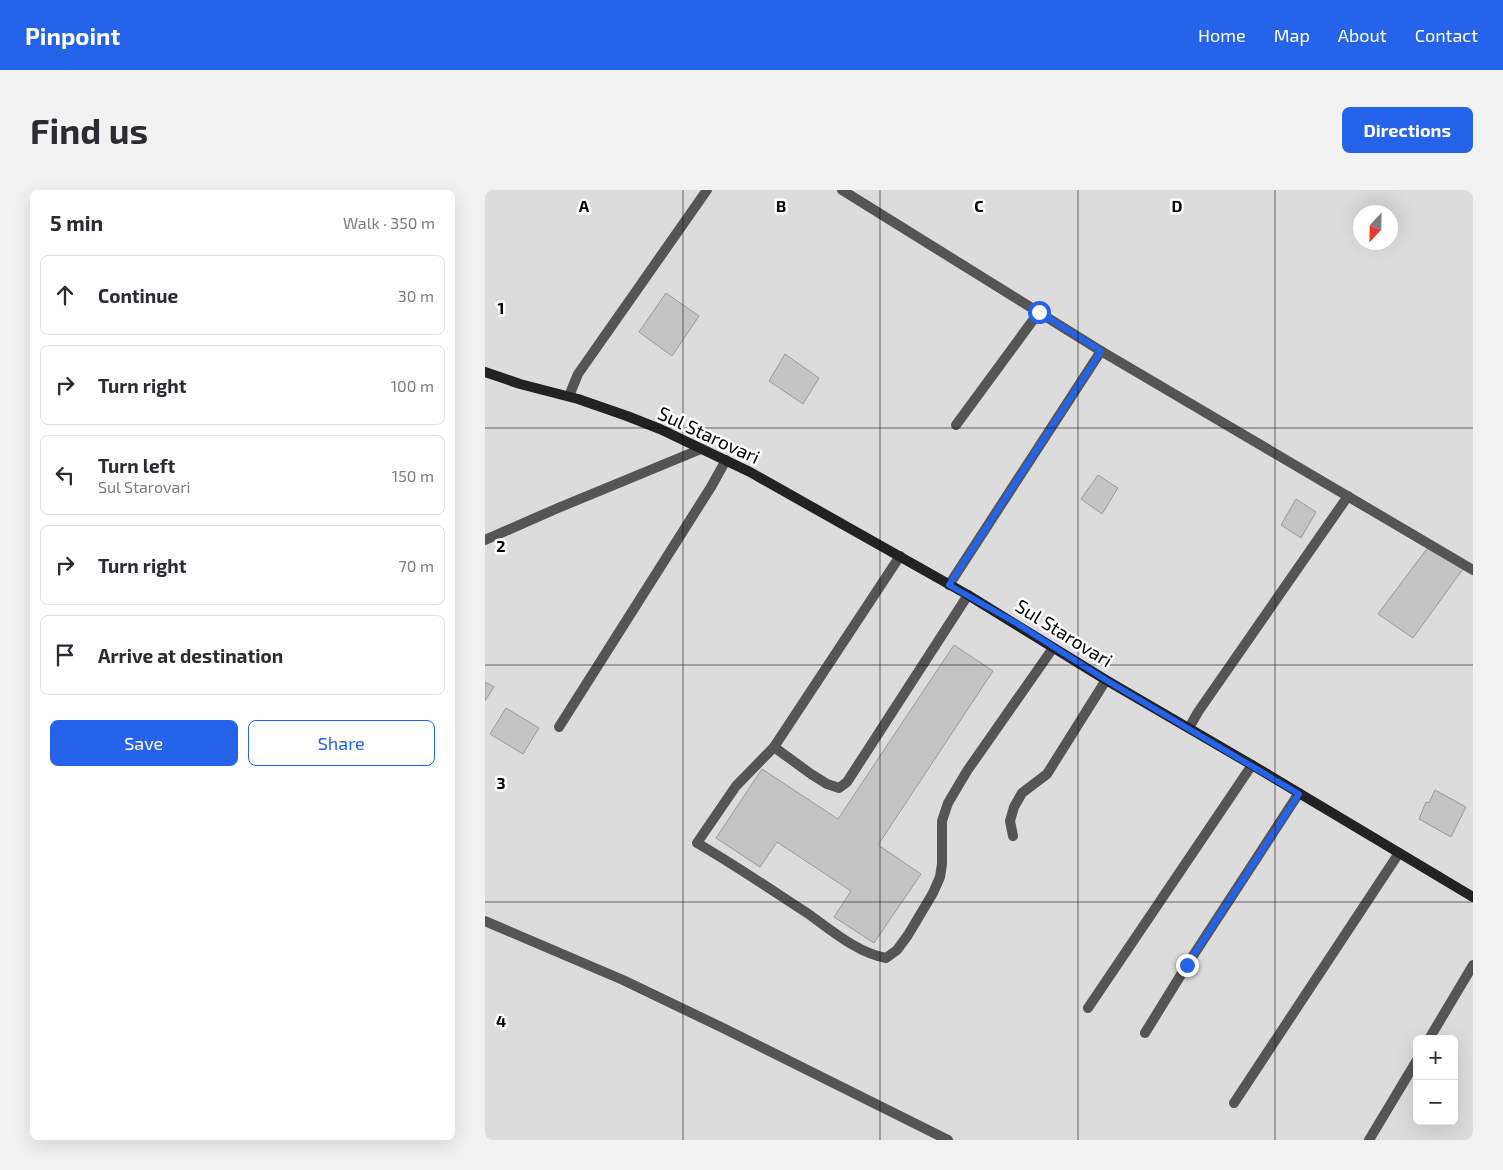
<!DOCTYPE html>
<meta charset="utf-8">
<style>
:root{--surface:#fff;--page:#f2f2f3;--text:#2b2b33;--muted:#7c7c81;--line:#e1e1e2;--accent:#2563eb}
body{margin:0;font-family:"Exo 2",sans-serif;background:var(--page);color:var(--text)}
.controls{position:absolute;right:15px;bottom:15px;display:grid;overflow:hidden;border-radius:8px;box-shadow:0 5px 20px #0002}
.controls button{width:45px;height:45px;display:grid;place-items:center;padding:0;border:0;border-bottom:1px solid var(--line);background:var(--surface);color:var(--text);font:25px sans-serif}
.compass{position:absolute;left:868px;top:15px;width:45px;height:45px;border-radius:50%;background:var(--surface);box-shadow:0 5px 20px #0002;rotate:202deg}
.stop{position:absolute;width:15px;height:15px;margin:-11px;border:4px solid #2563eb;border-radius:50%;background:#fff}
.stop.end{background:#2563eb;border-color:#fff;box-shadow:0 1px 5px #0008}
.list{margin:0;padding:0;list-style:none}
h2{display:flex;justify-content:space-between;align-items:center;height:65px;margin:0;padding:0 20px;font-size:21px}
h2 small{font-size:16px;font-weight:400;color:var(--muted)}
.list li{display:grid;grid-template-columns:32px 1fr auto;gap:15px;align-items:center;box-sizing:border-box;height:80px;margin:0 10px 10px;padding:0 10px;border:1px solid var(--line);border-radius:8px}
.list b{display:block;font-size:19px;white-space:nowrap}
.list p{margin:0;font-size:16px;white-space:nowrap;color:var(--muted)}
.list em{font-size:16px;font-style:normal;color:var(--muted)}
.actions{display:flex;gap:10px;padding:15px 20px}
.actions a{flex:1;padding:11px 0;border:1px solid var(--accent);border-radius:8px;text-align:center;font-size:18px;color:var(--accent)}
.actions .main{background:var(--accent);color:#fff}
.icon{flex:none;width:28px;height:28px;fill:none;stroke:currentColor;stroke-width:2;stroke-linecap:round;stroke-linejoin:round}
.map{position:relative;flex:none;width:988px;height:950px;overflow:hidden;border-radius:8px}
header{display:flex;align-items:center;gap:30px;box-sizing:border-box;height:70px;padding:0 25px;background:var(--accent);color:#fff}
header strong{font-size:24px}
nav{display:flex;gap:28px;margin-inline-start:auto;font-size:18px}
.intro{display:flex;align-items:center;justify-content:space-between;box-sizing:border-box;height:120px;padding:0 30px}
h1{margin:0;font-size:35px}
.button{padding:12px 22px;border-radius:8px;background:var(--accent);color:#fff;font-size:18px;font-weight:700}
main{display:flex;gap:30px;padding:0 30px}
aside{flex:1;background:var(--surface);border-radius:8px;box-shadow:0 5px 20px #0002}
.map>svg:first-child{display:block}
</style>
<header>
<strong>Pinpoint</strong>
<nav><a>Home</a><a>Map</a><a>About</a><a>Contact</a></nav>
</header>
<div class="intro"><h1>Find us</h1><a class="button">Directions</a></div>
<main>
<aside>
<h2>5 min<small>Walk · 350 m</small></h2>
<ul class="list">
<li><svg class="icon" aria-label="ahead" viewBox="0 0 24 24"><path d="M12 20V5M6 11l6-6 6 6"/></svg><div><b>Continue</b></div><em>30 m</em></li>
<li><svg class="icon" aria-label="right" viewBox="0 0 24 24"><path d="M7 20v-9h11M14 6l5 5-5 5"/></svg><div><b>Turn right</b></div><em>100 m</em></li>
<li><svg class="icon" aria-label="left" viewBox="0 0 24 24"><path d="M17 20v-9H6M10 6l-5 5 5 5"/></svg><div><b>Turn left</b><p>Sul Starovari</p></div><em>150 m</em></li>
<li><svg class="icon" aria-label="right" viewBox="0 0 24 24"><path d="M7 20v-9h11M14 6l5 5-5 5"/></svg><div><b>Turn right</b></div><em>70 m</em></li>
<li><svg class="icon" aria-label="arrive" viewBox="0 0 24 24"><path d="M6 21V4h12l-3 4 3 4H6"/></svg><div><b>Arrive at destination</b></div></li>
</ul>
<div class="actions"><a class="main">Save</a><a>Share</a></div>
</aside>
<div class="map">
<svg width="988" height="950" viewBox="0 0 988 950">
<rect width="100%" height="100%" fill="#fff"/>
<path fill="#dcdcdc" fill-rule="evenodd" d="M0,0h988v950h-988zM876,22h30v30h-30zM932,849h37v82h-37z"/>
<g fill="#c4c4c4" stroke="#999">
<path d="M181,103l33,23 -27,40 -33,-24z"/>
<path d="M300,164l34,24 -16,26 -34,-23z"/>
<path d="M613,285l20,13 -16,26 -21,-15z"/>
<path d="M811,309l20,13 -15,26 -20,-13z"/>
<path d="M944,356l34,23 -50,69 -35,-24z"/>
<path d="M469,455l39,26 -115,174 43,29 -47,69 -40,-26 17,-26 -74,-49 -17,25 -44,-29 46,-69 76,50z"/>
<path d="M0,492l9,5 -9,14z"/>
<path d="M21,518l33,20 -16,26 -33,-20z"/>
<path d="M950,600l31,17 -15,30 -32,-18 7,-17 3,1z"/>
</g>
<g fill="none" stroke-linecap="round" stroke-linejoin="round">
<g stroke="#555" stroke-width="10">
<path d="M415,366l-126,191 -38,39 -39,57c38,22 73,46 110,70 23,16 50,40 79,45l11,-8 11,-15 25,-42 7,-16 2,-13v-43l6,-18 19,-32 86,-123"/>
<path d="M74,537l152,-240 15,-27"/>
<path d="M289,557l37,27 16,10 12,4 8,-6 121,-187"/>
</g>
<g stroke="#555" stroke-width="10">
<path d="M357,0l259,161 372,219"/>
<path d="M84,206l9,-22 129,-184"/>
<path d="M471,235l83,-113"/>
<path d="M464,395l152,-234"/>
<path d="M704,538l9,-16 150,-216"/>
<path d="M528,646l-3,-15 4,-14 8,-14 25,-19 59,-94"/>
<path d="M0,731l138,59 100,48 225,112"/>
<path d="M603,818l164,-243"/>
<path d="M660,843l42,-68 112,-172"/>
<path d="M944,849l44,-74"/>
<path d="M749,913l165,-250"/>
<path d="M884,950l48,-80"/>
</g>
<path stroke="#555" stroke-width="10" d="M0,350l73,-32 143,-59"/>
<path stroke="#222" stroke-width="10" d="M0,182l35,12 58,15 49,17 33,13 90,43 218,123 138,85 146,85 221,132"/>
</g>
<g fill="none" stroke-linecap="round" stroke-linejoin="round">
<path stroke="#2563eb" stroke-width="6" d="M554,122l62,39 -152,234 67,38 90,57 193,114 -112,171"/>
</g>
<path fill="none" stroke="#000" stroke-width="1" stroke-opacity="0.55" d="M198,0v950M395,0v950M593,0v950M790,0v950M0,238h988M0,475h988M0,712h988"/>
<g text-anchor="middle" stroke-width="5" stroke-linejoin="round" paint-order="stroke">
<g font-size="19" fill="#000" stroke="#fff">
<text transform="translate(224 245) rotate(25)" y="7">Sul Starovari</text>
<text transform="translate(579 443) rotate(32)" y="7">Sul Starovari</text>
</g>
</g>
<g font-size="16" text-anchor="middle" font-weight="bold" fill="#000" stroke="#fff" stroke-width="5" stroke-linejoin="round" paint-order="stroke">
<text x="99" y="22">A</text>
<text x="296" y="22">B</text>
<text x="494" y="22">C</text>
<text x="692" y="22">D</text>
<text x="16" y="124">1</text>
<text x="16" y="362">2</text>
<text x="16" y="599">3</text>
<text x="16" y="837">4</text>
</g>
</svg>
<div class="controls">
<button>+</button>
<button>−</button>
</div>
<svg class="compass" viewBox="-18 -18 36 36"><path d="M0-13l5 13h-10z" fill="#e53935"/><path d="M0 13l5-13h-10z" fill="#7c7c81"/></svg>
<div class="stop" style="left:554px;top:122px"></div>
<div class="stop end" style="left:702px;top:775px"></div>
</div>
</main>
